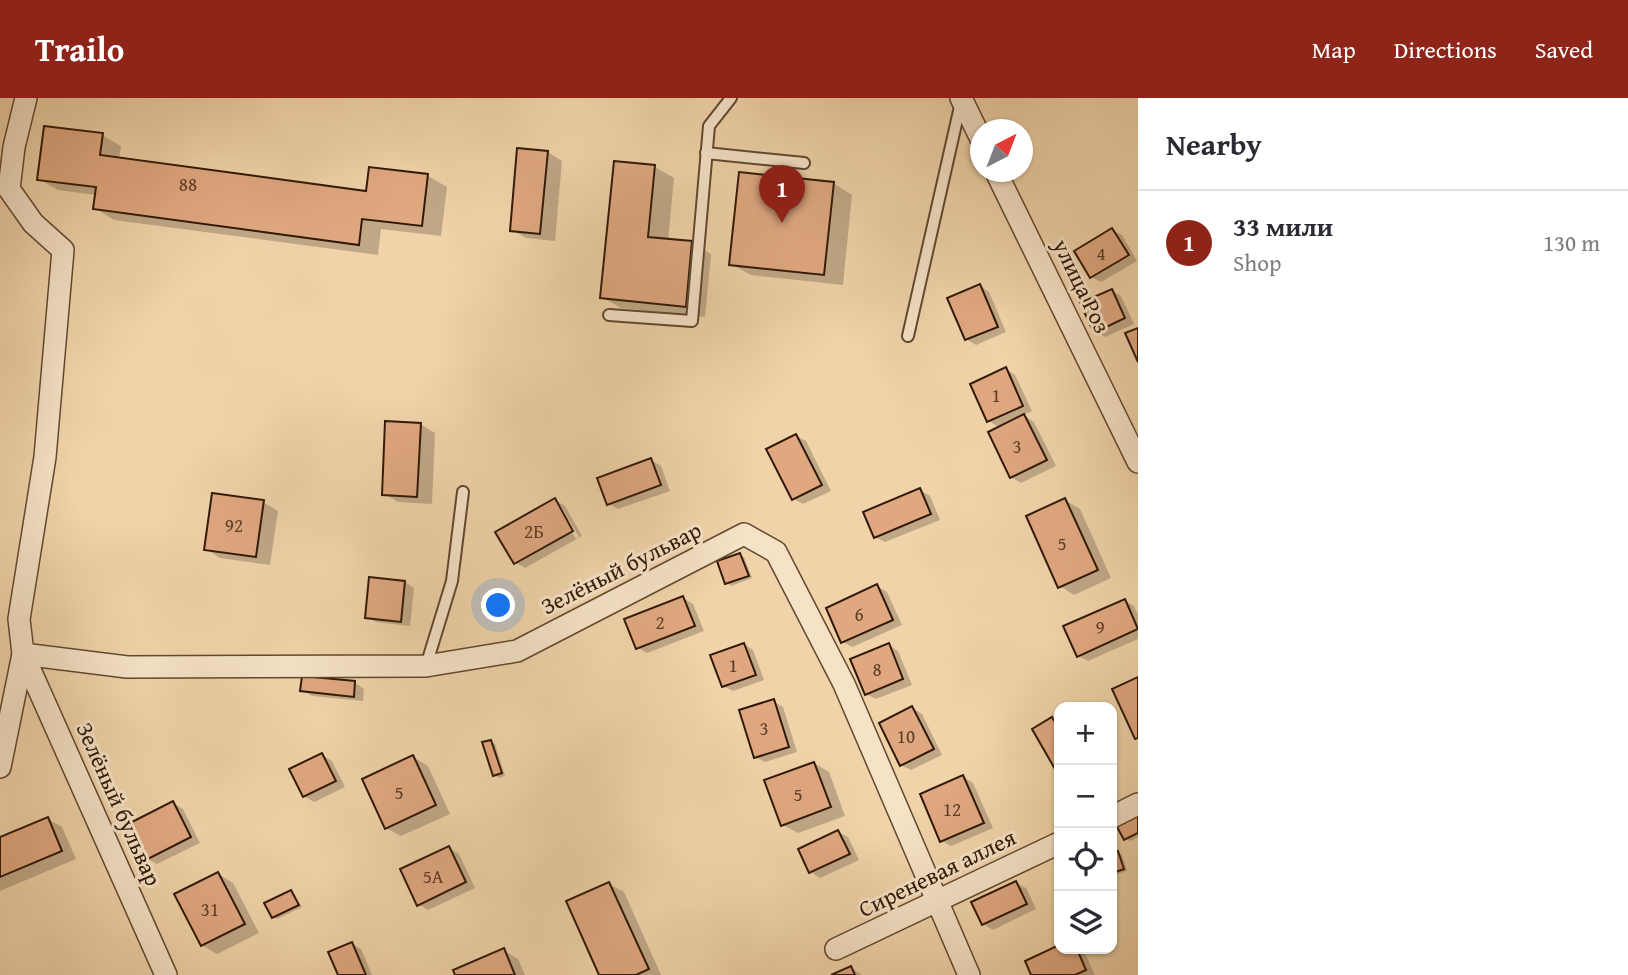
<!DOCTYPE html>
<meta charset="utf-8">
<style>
:root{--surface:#fff;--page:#f2f2f3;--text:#2b2b33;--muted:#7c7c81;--line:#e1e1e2;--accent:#8f2418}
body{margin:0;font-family:"Gentium Book Plus",serif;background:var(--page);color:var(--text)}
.controls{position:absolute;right:21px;bottom:21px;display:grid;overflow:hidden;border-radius:14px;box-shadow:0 2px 5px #0004}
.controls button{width:63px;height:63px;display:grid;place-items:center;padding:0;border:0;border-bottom:2px solid var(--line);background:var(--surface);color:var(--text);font:35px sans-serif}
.compass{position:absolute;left:970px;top:21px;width:63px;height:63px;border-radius:50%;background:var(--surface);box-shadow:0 2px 5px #0004;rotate:42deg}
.you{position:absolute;left:499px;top:508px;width:24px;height:24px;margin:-18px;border:5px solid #fff;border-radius:50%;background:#1a73e8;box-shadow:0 0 0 10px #1a73e833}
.badge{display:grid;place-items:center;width:46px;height:46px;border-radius:50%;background:var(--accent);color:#fff;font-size:23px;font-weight:700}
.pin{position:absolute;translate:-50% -58px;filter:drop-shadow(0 2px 4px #0008)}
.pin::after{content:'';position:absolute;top:37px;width:24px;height:21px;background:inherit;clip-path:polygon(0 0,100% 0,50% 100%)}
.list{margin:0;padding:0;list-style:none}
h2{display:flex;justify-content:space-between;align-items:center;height:91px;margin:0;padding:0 28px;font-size:30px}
h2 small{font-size:23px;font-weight:400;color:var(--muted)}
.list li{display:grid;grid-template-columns:46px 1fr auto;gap:21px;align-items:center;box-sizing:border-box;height:105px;padding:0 28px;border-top:2px solid var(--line)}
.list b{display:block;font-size:26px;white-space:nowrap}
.list p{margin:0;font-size:23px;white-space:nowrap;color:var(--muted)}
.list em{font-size:23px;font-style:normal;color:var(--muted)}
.icon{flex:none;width:38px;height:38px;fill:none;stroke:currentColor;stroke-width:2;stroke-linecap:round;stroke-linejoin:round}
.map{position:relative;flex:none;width:1138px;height:877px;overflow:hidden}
header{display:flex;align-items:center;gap:42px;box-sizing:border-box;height:98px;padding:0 35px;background:var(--accent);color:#fff}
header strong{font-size:33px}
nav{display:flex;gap:38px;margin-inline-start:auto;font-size:24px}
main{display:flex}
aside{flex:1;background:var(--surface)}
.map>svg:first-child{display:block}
</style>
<header>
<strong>Trailo</strong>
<nav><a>Map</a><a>Directions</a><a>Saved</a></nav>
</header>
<main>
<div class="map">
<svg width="1138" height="877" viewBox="0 0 1138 877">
<rect width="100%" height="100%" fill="#f0d3a9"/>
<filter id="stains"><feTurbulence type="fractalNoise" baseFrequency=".00286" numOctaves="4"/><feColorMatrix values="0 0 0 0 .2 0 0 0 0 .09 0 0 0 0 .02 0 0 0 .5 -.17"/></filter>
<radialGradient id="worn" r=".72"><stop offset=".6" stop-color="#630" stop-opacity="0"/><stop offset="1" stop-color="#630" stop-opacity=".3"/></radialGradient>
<g fill="#0003" fill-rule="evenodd">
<path d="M102,37l19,11 -2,13 249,34 2,-24 58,7 19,11 -6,49 -60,-7 -3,26 -264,-35 -19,-12 1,-13 -38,-5 -19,-11z"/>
<path d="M548,54l14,9 -7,80 -29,-3 -14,-8z"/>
<path d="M655,69l19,11 -6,63 24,2 19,11 -6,63 -84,-9 -19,-11z"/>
<path d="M833,85l19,12 -9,90 -92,-10 -20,-11z"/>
<path d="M1112,132l10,5 15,26 -36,21 -10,-5z"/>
<path d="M980,188l9,6 17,40 -30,13 -10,-6z"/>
<path d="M1112,193l9,5 13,28 -29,13 -10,-6z"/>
<path d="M1006,271l9,6 17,36 -9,4 11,7 22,44 -35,17 -10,-6 -11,-49 -11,-7z"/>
<path d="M420,326l15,9 -3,71 -34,-2 -14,-8z"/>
<path d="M796,338l10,5 25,50 -28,13 -9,-5z"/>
<path d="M651,362l10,6 9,25 -52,18 -9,-5z"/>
<path d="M920,392l10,6 10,24 -55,22 -10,-5z"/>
<path d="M555,402l10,6 17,30 -57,32 -10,-6zM557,408h4l18,31 -3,2z"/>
<path d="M1065,402l15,9 31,69 -37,17 -14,-9z"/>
<path d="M263,404l15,9 -8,54 -50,-7 -14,-9z"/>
<path d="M740,457l4,2 8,21 -21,8 -4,-3z"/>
<path d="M405,484l9,6 -4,38 -34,-4 -9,-5z"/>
<path d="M877,488l10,6 15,33 -50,22 -9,-5z"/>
<path d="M683,500l10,6 11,27 -57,22 -10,-6z"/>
<path d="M1124,502l10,6 4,9v24l-50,22 -10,-5z"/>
<path d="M744,546l9,6 11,30 -31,11 -10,-5z"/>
<path d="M889,547l9,6 14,34 -36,14 -10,-5z"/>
<path d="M355,585l9,6 -1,12 -51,-5 -10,-6z"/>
<path d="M773,603l10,6 14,45 -32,10 -10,-5z"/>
<path d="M912,610l10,6 20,41 -31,15 -10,-5z"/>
<path d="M1052,621l7,4v49l-25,-42z"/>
<path d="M491,643l4,3 10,32 -6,2 -4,-3z"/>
<path d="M322,657l10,6 13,26 -31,15 -10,-6z"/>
<path d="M413,659l15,9 22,48 -49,22 -15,-8z"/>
<path d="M814,665l15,9 16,44 -47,17 -15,-8z"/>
<path d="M963,679l10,6 20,45 -42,18 -9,-5z"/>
<path d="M173,705l10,6 17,34 -43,21 -9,-5z"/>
<path d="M1138,719v20l-8,4 -4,-2z"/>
<path d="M48,721l14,8 14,32 -76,32v-52z"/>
<path d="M838,734l10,5 11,23 -39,18 -9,-6 -11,-22z"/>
<path d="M449,750l10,6 16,34 -47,22 -10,-6z"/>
<path d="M1118,755l4,2 5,16 -15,5v-21z"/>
<path d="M218,776l15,9 26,50 -42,21 -15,-9z"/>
<path d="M1016,785l10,5 10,21 -43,21 -10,-6z"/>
<path d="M609,786l15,8 37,83h-60z"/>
<path d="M291,794l11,15 -25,12 -4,-2z"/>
<path d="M352,846l9,5 11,26h-32z"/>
<path d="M1059,849l24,2 12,26h-62l-6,-13z"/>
<path d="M503,852l15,9 7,16h-68z"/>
<path d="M851,870l11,7h-27z"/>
</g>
<g fill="#e0a881" stroke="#311907" stroke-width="2">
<path d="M44,28l59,7 -3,22 266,36 3,-24 59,7 -6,52 -60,-7 -3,26 -266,-36 3,-22 -59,-7z"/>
<path d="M517,50l31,3 -8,83 -30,-3z"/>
<path d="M614,63l41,4 -7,72 44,4 -6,66 -86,-9z"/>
<path d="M739,74l95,10 -10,93 -95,-10z"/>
<path d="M1112,130l17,27 -39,23 -16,-27z"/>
<path d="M980,186l18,43 -33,13 -18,-42z"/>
<path d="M1112,191l13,29 -31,15 -14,-30z"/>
<path d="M1138,230v34l-13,-29z"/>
<path d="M1006,269l17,39 -36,16 -17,-38z"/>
<path d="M1024,316l23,46 -37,18 -22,-46z"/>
<path d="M385,323l36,2 -4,74 -35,-2z"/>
<path d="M796,336l26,51 -30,15 -26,-51z"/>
<path d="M651,360l10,27 -54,20 -10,-27z"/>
<path d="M920,390l11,26 -57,24 -11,-26z"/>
<path d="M212,395l52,7 -8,57 -52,-7z"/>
<path d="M555,400l18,33 -59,33 -19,-32z"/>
<path d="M1065,400l33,72 -40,18 -32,-72z"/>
<path d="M740,455l9,23 -24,8 -8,-23z"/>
<path d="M369,479l36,4 -4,41 -36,-4z"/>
<path d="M877,486l16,36 -52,23 -15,-35z"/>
<path d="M683,498l12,30 -59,23 -12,-30z"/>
<path d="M1125,501l13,30 -61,28 -14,-31z"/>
<path d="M744,545l12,32 -34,12 -12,-32z"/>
<path d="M889,545l14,36 -38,16 -15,-36z"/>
<path d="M302,578l53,5 -1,16 -54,-6z"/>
<path d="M1138,579v61l-3,1 -23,-50z"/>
<path d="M774,601l15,48 -35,11 -15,-48z"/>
<path d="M912,608l22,43 -34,17 -21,-43z"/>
<path d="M1052,619l7,12v47l-27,-47z"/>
<path d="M491,642l11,33 -9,3 -11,-34z"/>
<path d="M322,655l14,28 -33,16 -14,-28z"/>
<path d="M413,657l23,50 -51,24 -23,-50z"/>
<path d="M814,664l17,45 -50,19 -17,-46z"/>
<path d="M963,677l21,48 -44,19 -20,-48z"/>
<path d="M173,703l18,36 -45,23 -18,-36z"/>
<path d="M1138,717v18l-14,7 -7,-13z"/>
<path d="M48,719l14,34 -62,26v-40z"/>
<path d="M838,732l12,24 -41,19 -11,-24z"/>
<path d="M449,748l17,36 -49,24 -17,-37z"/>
<path d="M1118,753l6,18 -12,4v-20z"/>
<path d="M218,774l27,52 -44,22 -27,-52z"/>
<path d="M1016,783l11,23 -45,21 -11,-23z"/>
<path d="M609,784l40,87 -13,6h-37l-33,-74z"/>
<path d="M291,792l8,15 -27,13 -8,-15z"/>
<path d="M352,844l14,33h-28l-10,-23z"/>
<path d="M1059,847v4h18l9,21 -11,5h-44l-6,-14z"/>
<path d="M504,850l11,27h-60l-2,-5z"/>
<path d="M851,868l4,9h-24z"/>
</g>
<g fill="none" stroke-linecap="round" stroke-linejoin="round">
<g stroke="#614830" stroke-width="14">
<g id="lane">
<path d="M706,55l98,10"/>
<path d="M609,217l83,6 17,-195 22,-28"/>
<path d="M908,238l53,-234"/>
<path d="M426,568l26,-85 11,-89"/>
</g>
</g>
<g stroke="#614830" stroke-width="24">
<g id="street">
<path d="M26,0l-12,49 -5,42 24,34 30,27 -18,207 -26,162 4,35 143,321"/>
<path d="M961,0l20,41"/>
<path d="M996,74l142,290"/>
<path d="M0,669l23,-113 104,13 299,-1 91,-15 227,-117 32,18 68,132 125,291"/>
<path d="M1112,719l26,-13"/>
<path d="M836,851l223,-106"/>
</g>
</g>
<use href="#lane" stroke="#f5e2c7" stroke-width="10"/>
<use href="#street" stroke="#f5e2c7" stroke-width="21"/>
</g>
<g text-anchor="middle" stroke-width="6" stroke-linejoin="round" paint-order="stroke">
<g font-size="19" fill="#5d3d26">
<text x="188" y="93">88</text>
<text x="1101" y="162">4</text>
<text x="996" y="304">1</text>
<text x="1017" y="355">3</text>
<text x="234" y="434">92</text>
<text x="534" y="440">2Б</text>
<text x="1062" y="452">5</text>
<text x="859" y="523">6</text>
<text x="660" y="531">2</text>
<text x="1100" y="536">9</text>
<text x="733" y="574">1</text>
<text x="877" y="578">8</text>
<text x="764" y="637">3</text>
<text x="906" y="645">10</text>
<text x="399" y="701">5</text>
<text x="798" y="703">5</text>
<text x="952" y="718">12</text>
<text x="433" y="785">5А</text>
<text x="210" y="818">31</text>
</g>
<g font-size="23" fill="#311907" stroke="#f5e2c7">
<text transform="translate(1082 188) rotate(64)" y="8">улица Роз</text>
<text transform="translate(621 470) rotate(-27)" y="8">Зелёный бульвар</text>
<text transform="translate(119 706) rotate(66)" y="8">Зелёный бульвар</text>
<text transform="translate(937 775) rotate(-26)" y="8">Сиреневая аллея</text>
</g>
</g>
<rect width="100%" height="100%" filter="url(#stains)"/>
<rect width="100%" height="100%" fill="url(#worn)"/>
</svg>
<div class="controls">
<button>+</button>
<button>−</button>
<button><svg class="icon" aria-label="locate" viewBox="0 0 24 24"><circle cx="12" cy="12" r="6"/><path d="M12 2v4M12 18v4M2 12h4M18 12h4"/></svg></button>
<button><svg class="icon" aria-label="layers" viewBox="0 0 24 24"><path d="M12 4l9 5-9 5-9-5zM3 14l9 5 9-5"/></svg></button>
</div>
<svg class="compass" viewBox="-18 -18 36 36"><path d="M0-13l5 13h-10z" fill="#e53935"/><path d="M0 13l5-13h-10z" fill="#7c7c81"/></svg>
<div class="you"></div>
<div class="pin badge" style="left:782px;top:125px">1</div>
</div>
<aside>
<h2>Nearby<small></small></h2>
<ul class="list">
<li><span class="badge">1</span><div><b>33 мили</b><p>Shop</p></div><em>130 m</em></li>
</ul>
</aside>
</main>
